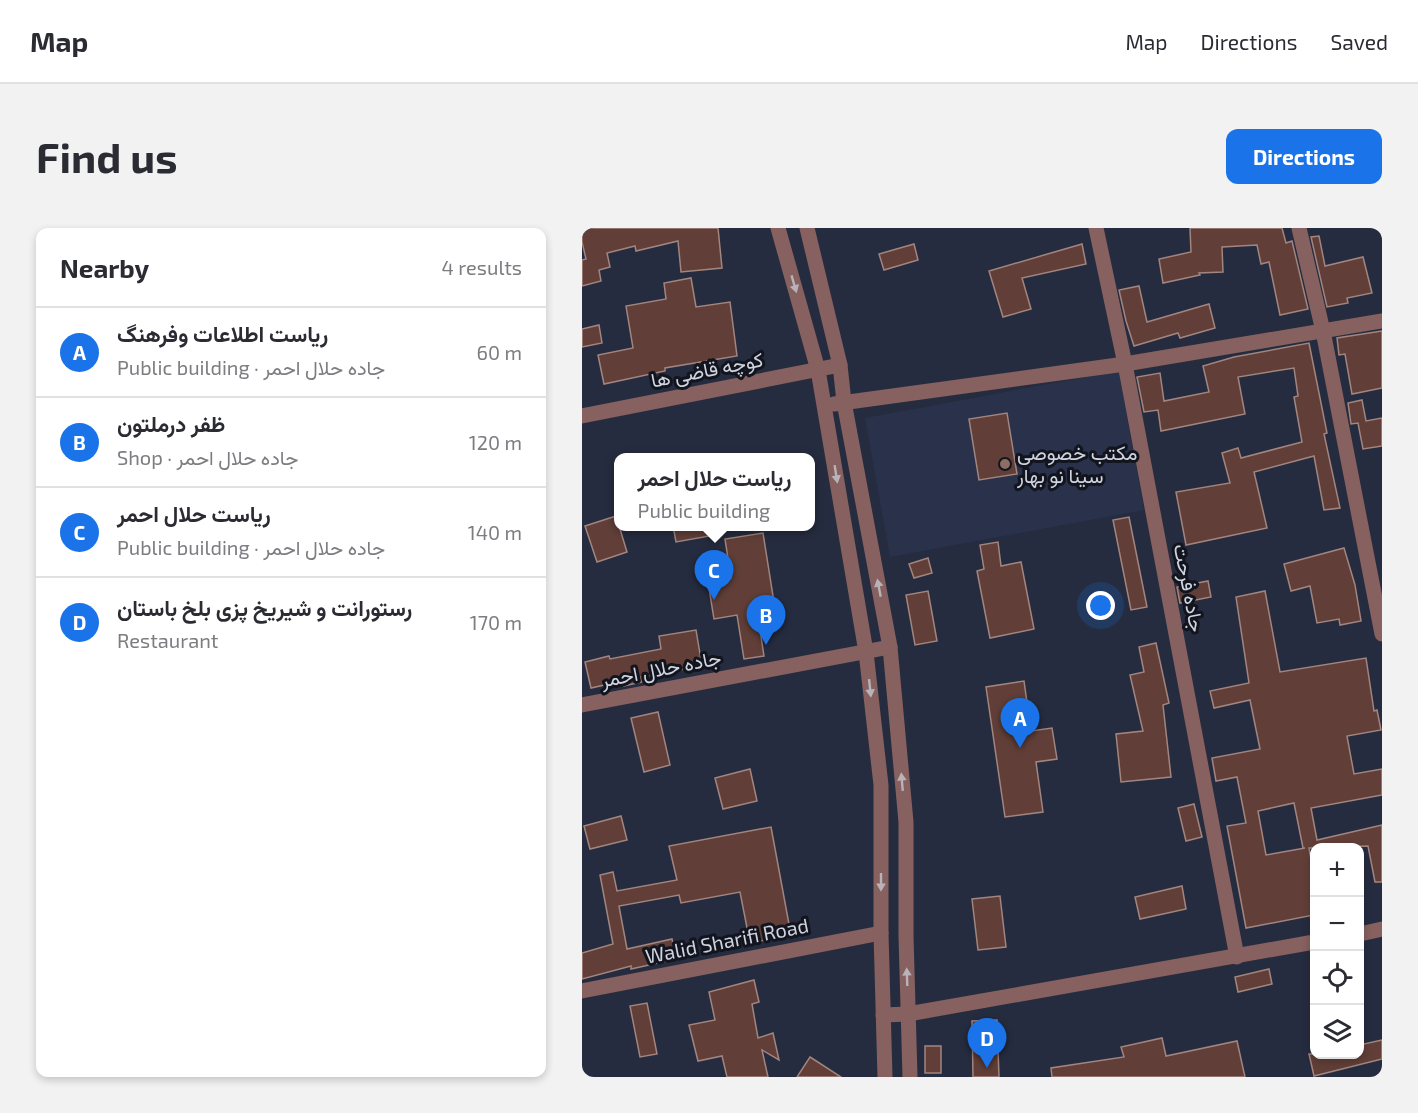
<!DOCTYPE html>
<meta charset="utf-8">
<style>
:root{--surface:#fff;--page:#f2f2f3;--text:#2b2b33;--muted:#7c7c81;--line:#e1e1e2;--accent:#1a73e8}
body{margin:0;font-family:"Exo 2",Vazirmatn,sans-serif;background:var(--page);color:var(--text)}
.controls{position:absolute;right:18px;bottom:18px;display:grid;overflow:hidden;border-radius:12px;box-shadow:0 3px 9px #0003}
.controls button{width:54px;height:54px;display:grid;place-items:center;padding:0;border:0;border-bottom:2px solid var(--line);background:var(--surface);color:var(--text);font:30px sans-serif}
.you{position:absolute;left:519px;top:378px;width:21px;height:21px;margin:-15px;border:4px solid #fff;border-radius:50%;background:#1a73e8;box-shadow:0 0 0 9px #1a73e833}
.badge{display:grid;place-items:center;width:39px;height:39px;border-radius:50%;background:var(--accent);color:#fff;font-size:20px;font-weight:700}
.pin{position:absolute;translate:-50% -50px;filter:drop-shadow(0 2px 3px #0008)}
.pin::after{content:'';position:absolute;top:32px;width:21px;height:18px;background:inherit;clip-path:polygon(0 0,100% 0,50% 100%)}
.popup{position:absolute;left:32px;top:225px;width:201px;height:78px;box-sizing:border-box;display:grid;place-content:center;border-radius:12px;background:var(--surface);filter:drop-shadow(0 2px 4px #0005);font-size:20px;white-space:nowrap;color:var(--muted)}
.popup b{font-size:22px;color:var(--text)}
.popup::after{content:'';position:absolute;left:50%;top:100%;margin-left:-12px;border:12px solid transparent;border-top-color:var(--surface)}
.list{margin:0;padding:0;list-style:none}
h2{display:flex;justify-content:space-between;align-items:center;height:78px;margin:0;padding:0 24px;font-size:26px}
h2 small{font-size:20px;font-weight:400;color:var(--muted)}
.list li{display:grid;grid-template-columns:39px 1fr auto;gap:18px;align-items:center;box-sizing:border-box;height:90px;padding:0 24px;border-top:2px solid var(--line)}
.list b{display:block;font-size:22px;white-space:nowrap}
.list p{margin:0;font-size:20px;white-space:nowrap;color:var(--muted)}
.list em{font-size:20px;font-style:normal;color:var(--muted)}
.icon{flex:none;width:33px;height:33px;fill:none;stroke:currentColor;stroke-width:2;stroke-linecap:round;stroke-linejoin:round}
.map{position:relative;flex:none;width:800px;height:849px;overflow:hidden;border-radius:12px}
header{display:flex;align-items:center;gap:36px;box-sizing:border-box;height:84px;padding:0 30px;background:var(--surface);border-bottom:2px solid var(--line)}
header strong{font-size:28px}
nav{display:flex;gap:33px;margin-inline-start:auto;font-size:21px}
.intro{display:flex;align-items:center;justify-content:space-between;box-sizing:border-box;height:144px;padding:0 36px}
h1{margin:0;font-size:42px}
.button{padding:15px 27px;border-radius:12px;background:var(--accent);color:#fff;font-size:21px;font-weight:700}
main{display:flex;gap:36px;padding:0 36px}
aside{flex:1;background:var(--surface);border-radius:12px;box-shadow:0 3px 9px #0003}
.map>svg:first-child{display:block}
</style>
<header>
<strong>Map</strong>
<nav><a>Map</a><a>Directions</a><a>Saved</a></nav>
</header>
<div class="intro"><h1>Find us</h1><a class="button">Directions</a></div>
<main>
<aside>
<h2>Nearby<small>4 results</small></h2>
<ul class="list">
<li><span class="badge">A</span><div><b>ریاست اطلاعات وفرهنگ</b><p>Public building · جاده حلال احمر</p></div><em>60 m</em></li>
<li><span class="badge">B</span><div><b>ظفر درملتون</b><p>Shop · جاده حلال احمر</p></div><em>120 m</em></li>
<li><span class="badge">C</span><div><b>ریاست حلال احمر</b><p>Public building · جاده حلال احمر</p></div><em>140 m</em></li>
<li><span class="badge">D</span><div><b>رستورانت و شیریخ پزی بلخ باستان</b><p>Restaurant</p></div><em>170 m</em></li>
</ul>
</aside>
<div class="map">
<svg width="800" height="849" viewBox="0 0 800 849">
<rect width="100%" height="100%" fill="#262c3f"/>
<path fill="#29314b" d="M537,143l25,139 -254,47 -25,-139z"/>
<g fill="#613f38" stroke="#a2857f" stroke-width="1.5" fill-rule="evenodd">
<path d="M0,0h136l4,40 -41,4 -3,-31 -42,10 -1,-5 -28,7 3,14 -11,3 2,11 -19,5v-26l4,-1 -4,-17z"/>
<path d="M608,0h92l4,15 6,-2 16,68 -28,6 -11,-53 -8,2 -4,-19 -35,2 1,25 -24,1 1,2 -37,8 -4,-24 32,-7z"/>
<path d="M737,8l6,30 38,-9 9,36 -25,5 1,5 -21,4 -16,-70z"/>
<path d="M332,16l4,16 -34,10 -5,-16z"/>
<path d="M500,16l4,20 -64,14 9,31 -28,8 -14,-46z"/>
<path d="M109,50l5,29 34,-5 7,54 -72,12v3l-61,13 -6,-29 35,-7 -7,-42 40,-7 -2,-16z"/>
<path d="M557,58l8,36 62,-18 6,24 -35,10 -2,-5 -44,13 -8,-25 -7,-31z"/>
<path d="M17,97l3,18 -20,4v-18z"/>
<path d="M800,103v57l-30,6 -7,-40 -6,1 -2,-17z"/>
<path d="M727,115l18,90 -3,1 16,74 -16,2 -10,-54 -60,16 13,56 -81,17 -10,-53 54,-9 -8,-30 16,-5 3,10 61,-16 -8,-45 4,-1 -4,-28 -56,9 7,37 -84,17 -3,-21 -14,2 -7,-35 23,-4 4,28 45,-9 -6,-26 31,-9z"/>
<path d="M780,172l4,21 16,-3v28l-19,3 -5,-26 -7,1 -3,-21z"/>
<path d="M425,185l10,61 -38,6 -10,-61z"/>
<path d="M34,288l11,36 -30,10 -12,-36z"/>
<path d="M547,289l18,90 -16,3 -18,-90z"/>
<path d="M91,298h47l1,8 -45,8z"/>
<path d="M181,305l13,82 -18,2 6,39 -20,3 -7,-44 -23,4 -6,-37 23,-4 -6,-39z"/>
<path d="M416,314l3,24 20,-4 13,67 -44,9 -13,-67 7,-2 -4,-24z"/>
<path d="M762,320l11,37 6,36 -21,4 -1,-6 -22,4 -7,-37 -19,5 -7,-27z"/>
<path d="M346,330l4,15 -18,5 -5,-14z"/>
<path d="M626,353l3,16 -31,6 -3,-16z"/>
<path d="M346,363l9,50 -22,4 -9,-50z"/>
<path d="M683,363l15,81 86,-14 8,53 3,-1 4,20 -34,6 7,38 28,-5v26l-71,13 6,32 65,-15v57h-7l-7,-36 -59,2 5,28v39l-68,13 -19,-102 19,-3 -9,-46 -21,4 -4,-23 48,-9 -10,-49 -36,8 -4,-17 39,-8 -13,-86zM712,575l9,45h2l-39,7 -8,-44z"/>
<path d="M114,402l6,36 -61,11 1,5 -19,4 -1,-5 -31,7 -6,-26 24,-6 1,3 51,-10 -2,-13z"/>
<path d="M574,415l13,60 -6,2 8,72 -50,5 -5,-48 27,-3 -13,-56 14,-3 -5,-25z"/>
<path d="M442,453l7,50 21,-3 5,31 -21,3 7,50 -38,5 -19,-130z"/>
<path d="M76,484l12,53 -26,7 -13,-54z"/>
<path d="M168,541l7,32 -34,8 -8,-31z"/>
<path d="M612,576l8,33 -16,4 -8,-33z"/>
<path d="M39,588l6,24 -37,9 -6,-23z"/>
<path d="M189,599l20,108 -41,8 -10,-51 -59,11 -2,-8 -60,11 8,43 45,-10 4,20 -45,10v-3l-49,13v-26l31,-9 -13,-69 13,-3 4,19 60,-11 -8,-34z"/>
<path d="M600,658l4,23 -46,10 -5,-22z"/>
<path d="M418,668l6,51 -28,3 -6,-51z"/>
<path d="M687,741l3,15 -34,8 -3,-15z"/>
<path d="M172,752l5,22 -7,2 6,34 15,-5 6,27 -17,-10 6,27h-41l-5,-21 -24,5 -9,-36 26,-5 -6,-28z"/>
<path d="M65,775l10,51 -17,3 -10,-51z"/>
<path d="M415,792l2,57h-26l-1,-56z"/>
<path d="M580,810l4,18 71,-15 8,36h-193l-1,-9 73,-11 -3,-10z"/>
<path d="M800,812v19l-68,17 -5,-22h50v-9z"/>
<rect x="343" y="818" width="16" height="27"/>
<path d="M228,829l31,20h-44z"/>
</g>
<g fill="none" stroke-linecap="round" stroke-linejoin="round">
<g stroke="#86615f" stroke-width="15">
<path d="M196,0l40,142 48,282 15,133v148l4,144"/>
<path d="M225,0l33,137 4,37 46,245 16,175v114l4,141"/>
<path d="M514,0l29,136 112,593"/>
<path d="M717,0l24,103 59,303"/>
<path d="M252,176l291,-40 257,-43"/>
<path d="M0,188l258,-51"/>
<path d="M0,477l308,-58"/>
<path d="M778,706l22,-5"/>
<path d="M0,763l299,-58"/>
<path d="M301,787l25,-1 406,-72"/>
</g>
</g>
<defs><path id="oneway-solid" d="M-6-.8H1V-3.2L6.5 0L1 3.2V.8H-6Z" transform="scale(1.5)"/></defs>
<g fill="#b9b2b9">
<use href="#oneway-solid" transform="translate(212 56) rotate(74)"/>
<use href="#oneway-solid" transform="translate(254 246) rotate(81)"/>
<use href="#oneway-solid" transform="translate(297 360) rotate(-101)"/>
<use href="#oneway-solid" transform="translate(288 460) rotate(84)"/>
<use href="#oneway-solid" transform="translate(320 554) rotate(-95)"/>
<use href="#oneway-solid" transform="translate(299 654) rotate(90)"/>
<use href="#oneway-solid" transform="translate(325 749) rotate(-92)"/>
</g>
<circle fill="#8d6e63" stroke="#12151e" stroke-width="2" cx="423" cy="236" r="6"/>
<g text-anchor="middle" stroke-width="6" stroke-linejoin="round" paint-order="stroke">
<g font-size="20" fill="#cfd4e0" stroke="#12151e">
<text transform="translate(125 142) rotate(-11)" y="7">کوچه قاضی ها</text>
<text transform="translate(607 360) rotate(79)" y="7">جاده فرحت</text>
<text transform="translate(79 441) rotate(-11)" y="7">جاده حلال احمر</text>
<text transform="translate(145 713) rotate(-11)" y="7">Walid Sharifi Road</text>
</g>
<g font-size="20" fill="#cfd4e0" stroke="#12151e" text-anchor="start">
<text x="435" y="232">مکتب خصوصی<tspan x="435" dy="23">سینا نو بهار</tspan></text>
</g>
</g>
</svg>
<div class="controls">
<button>+</button>
<button>−</button>
<button><svg class="icon" aria-label="locate" viewBox="0 0 24 24"><circle cx="12" cy="12" r="6"/><path d="M12 2v4M12 18v4M2 12h4M18 12h4"/></svg></button>
<button><svg class="icon" aria-label="layers" viewBox="0 0 24 24"><path d="M12 4l9 5-9 5-9-5zM3 14l9 5 9-5"/></svg></button>
</div>
<div class="you"></div>
<div class="pin badge" style="left:438px;top:520px">A</div>
<div class="pin badge" style="left:184px;top:417px">B</div>
<div class="pin badge" style="left:132px;top:372px">C</div>
<div class="popup"><b>ریاست حلال احمر</b>Public building</div>
<div class="pin badge" style="left:405px;top:840px">D</div>
</div>
</main>
